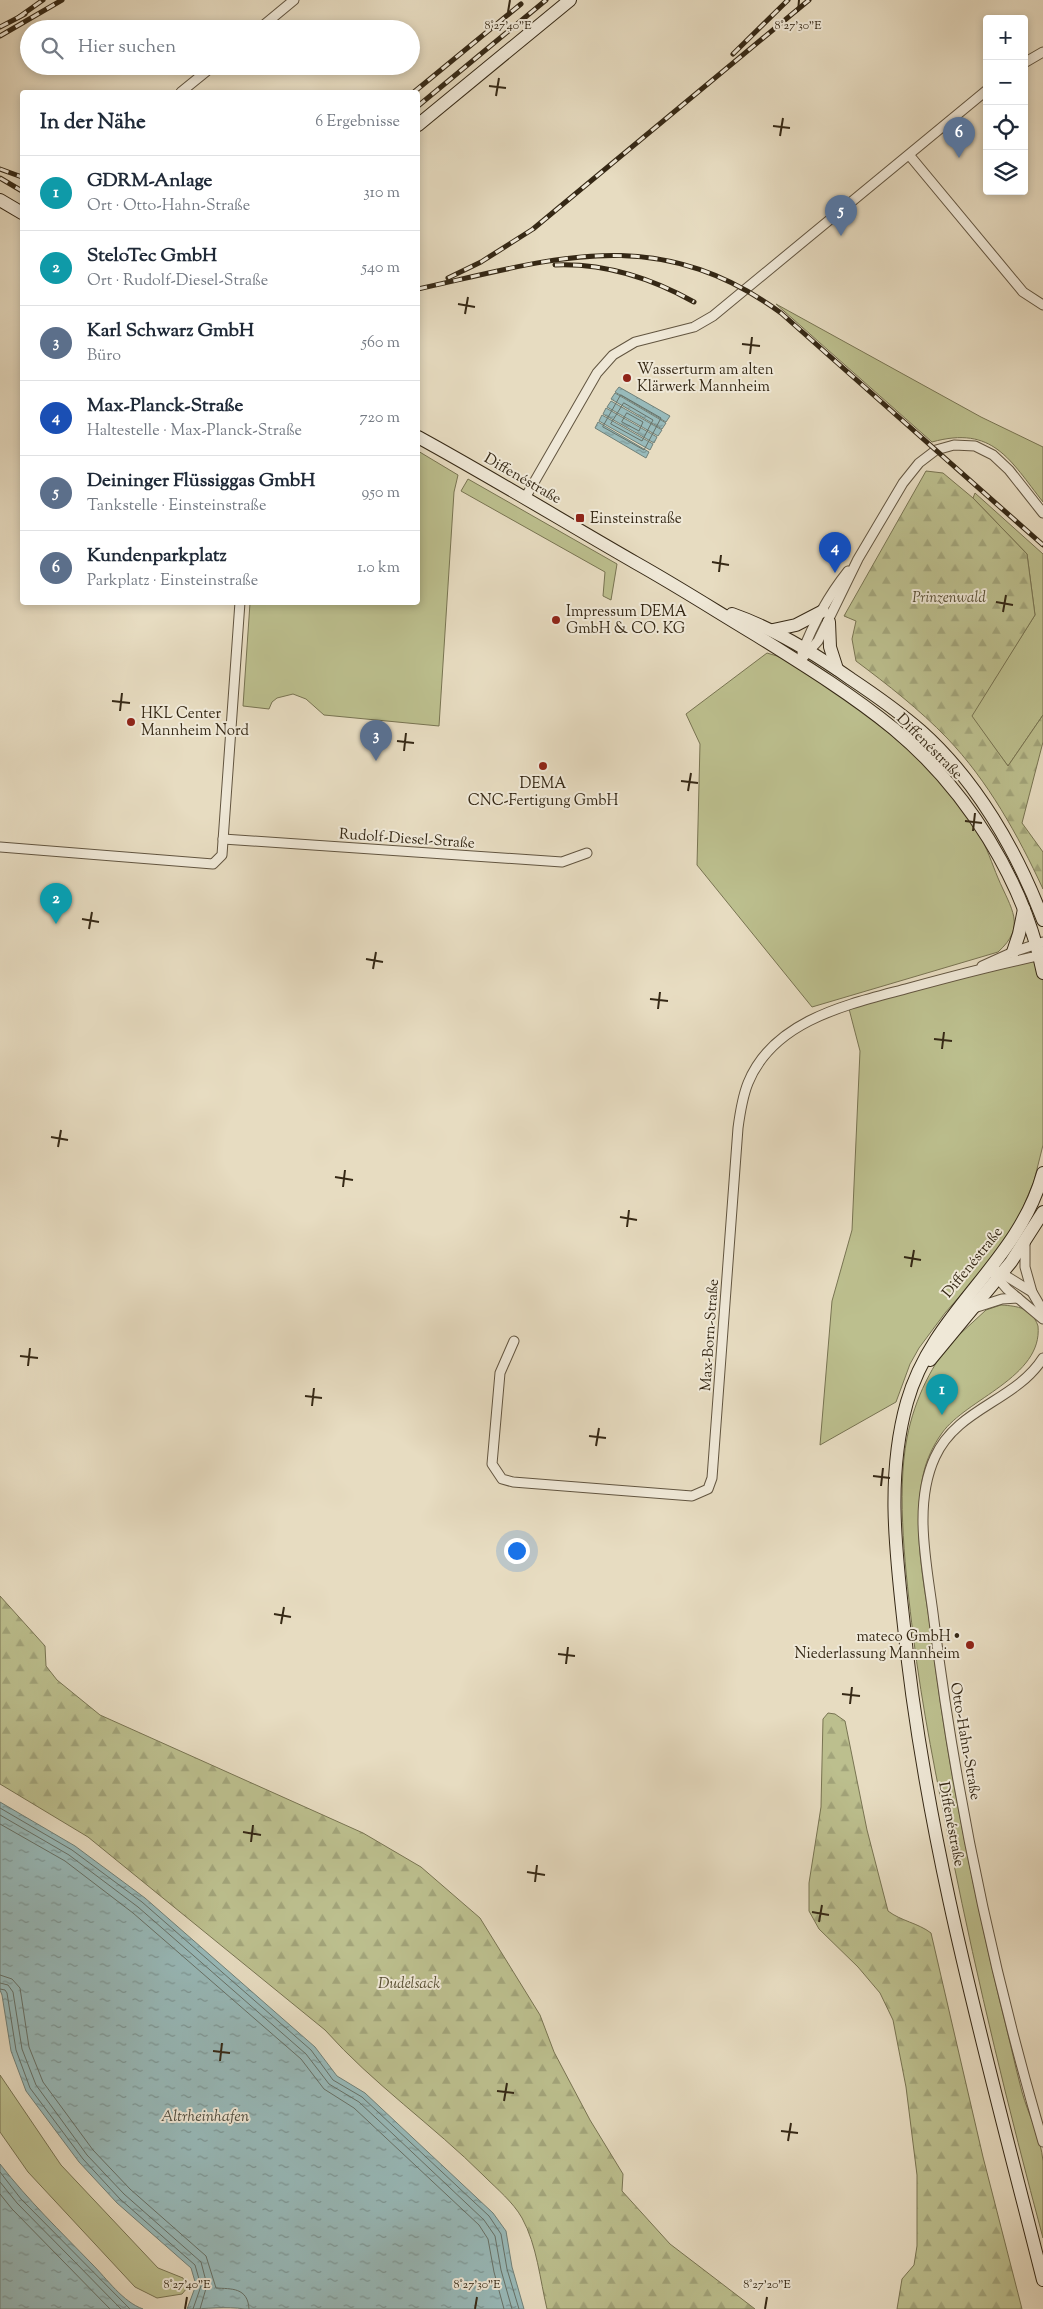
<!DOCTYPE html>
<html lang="de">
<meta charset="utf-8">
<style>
:root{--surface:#fff;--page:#f2f2f3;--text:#1f2937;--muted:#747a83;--line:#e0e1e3;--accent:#0b8043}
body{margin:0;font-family:"Sorts Mill Goudy",serif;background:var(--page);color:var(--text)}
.controls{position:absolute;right:15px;top:15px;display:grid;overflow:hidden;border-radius:5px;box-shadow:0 2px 8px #0003}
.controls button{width:45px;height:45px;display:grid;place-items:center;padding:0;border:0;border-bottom:1px solid var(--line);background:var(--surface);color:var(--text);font:25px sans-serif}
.you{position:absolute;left:516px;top:1550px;width:18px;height:18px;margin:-12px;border:4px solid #fff;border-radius:50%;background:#1a73e8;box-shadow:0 0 0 8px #1a73e833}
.badge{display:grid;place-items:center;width:32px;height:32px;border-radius:50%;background:var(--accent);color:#fff;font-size:16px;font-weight:700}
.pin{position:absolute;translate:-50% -41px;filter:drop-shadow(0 1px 2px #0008)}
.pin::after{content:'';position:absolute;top:26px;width:18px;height:15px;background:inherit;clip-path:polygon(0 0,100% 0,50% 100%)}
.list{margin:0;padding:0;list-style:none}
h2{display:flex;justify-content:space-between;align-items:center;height:65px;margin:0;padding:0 20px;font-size:21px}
h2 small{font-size:16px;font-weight:400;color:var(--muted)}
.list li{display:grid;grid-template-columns:32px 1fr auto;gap:15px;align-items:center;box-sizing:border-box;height:75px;padding:0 20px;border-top:1px solid var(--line)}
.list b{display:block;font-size:19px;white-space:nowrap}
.list p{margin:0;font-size:16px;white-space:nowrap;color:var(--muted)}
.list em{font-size:16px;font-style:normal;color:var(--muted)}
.icon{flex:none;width:28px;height:28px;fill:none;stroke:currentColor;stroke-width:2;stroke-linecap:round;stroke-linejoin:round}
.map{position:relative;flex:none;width:1043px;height:2309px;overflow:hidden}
.search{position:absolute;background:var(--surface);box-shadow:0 2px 8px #0003;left:20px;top:20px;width:400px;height:55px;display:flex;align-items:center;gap:12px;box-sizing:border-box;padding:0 18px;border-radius:28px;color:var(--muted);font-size:19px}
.panel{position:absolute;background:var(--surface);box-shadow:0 2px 8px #0003;left:20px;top:90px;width:400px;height:515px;border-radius:5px}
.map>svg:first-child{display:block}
</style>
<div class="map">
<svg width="1043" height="2309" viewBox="0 0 1043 2309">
<defs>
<pattern id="forest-firs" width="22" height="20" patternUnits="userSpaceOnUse" patternTransform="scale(1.25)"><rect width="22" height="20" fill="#bcbf8e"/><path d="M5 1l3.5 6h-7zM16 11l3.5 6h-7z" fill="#a2a47a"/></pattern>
<pattern id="water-ripples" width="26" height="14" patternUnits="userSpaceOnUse" patternTransform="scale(1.25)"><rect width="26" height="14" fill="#98baba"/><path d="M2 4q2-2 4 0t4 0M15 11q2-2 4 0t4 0" fill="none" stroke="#7d9796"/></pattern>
</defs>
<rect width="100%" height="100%" fill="#e7dcc1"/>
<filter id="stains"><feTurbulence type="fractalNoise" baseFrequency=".004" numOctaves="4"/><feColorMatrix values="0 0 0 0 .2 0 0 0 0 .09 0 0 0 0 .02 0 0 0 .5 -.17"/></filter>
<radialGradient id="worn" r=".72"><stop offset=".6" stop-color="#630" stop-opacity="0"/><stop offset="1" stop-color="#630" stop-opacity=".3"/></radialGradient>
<g fill="#bcbf8e" stroke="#787452">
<path d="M776,304l205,113 62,30v55c-33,-42 -50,-77 -111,-60z"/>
<path d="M418,451l40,24 -4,17 -15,234 -115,-11 -18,-16 -13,-5 -16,4 -5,4 -3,7 -26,-3 7,-103 168,-1z"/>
<path d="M468,479l149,85 -6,36 -8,-4 2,-24 -144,-81z"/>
<path d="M975,493l68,61v161l-35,51 -37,-50 64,-101 -8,-61 -54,-56z"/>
<path d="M767,653c25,6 51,26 72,41 53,40 105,82 139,139 9,14 14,31 20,45 13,31 29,48 0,74l-186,55 -115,-142 3,-121 -14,-30z"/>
<path d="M1040,956l3,17v172l-9,36 -18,43 -36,49 -35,40 -26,35 -9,16 -14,38 -76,43 12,-144 20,-71 8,-179 -12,-46z"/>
<path d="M1001,1305c17,1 31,3 37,21 5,51 -72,73 -96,107 -19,27 -22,50 -23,82 -2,39 7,80 12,118 15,125 40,247 69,369 8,30 14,60 22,90 6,22 19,46 21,69 0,25 0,51 0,77 -34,-127 -65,-254 -91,-383 -15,-74 -30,-147 -39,-221 -7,-58 -17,-140 -6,-196 8,-41 25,-73 50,-105l3,1 26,-24z"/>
<path d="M0,2075l61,90 97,103 25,10 4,10 -5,6 -25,4 -22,-11 -107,-115 -28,-40z"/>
</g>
<g fill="url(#forest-firs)" stroke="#787452">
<path d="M926,471l17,2 30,25 54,56 8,61 -63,101 36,50 35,-51v27l-21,81 21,29v37c-25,-54 -55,-108 -96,-151 -28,-29 -59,-53 -91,-77l-4,-22 4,-18 -12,-5z"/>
<path d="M0,1596l45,50 1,20 11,14 43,35 263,118 58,34 59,51 60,97 14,37 36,68 33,54 -1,17 48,53 85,65h-208c-7,-29 -10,-64 -25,-91 -9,-16 -25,-29 -38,-42 -51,-51 -111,-92 -159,-146l-237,-193 -88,-53z"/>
<path d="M828,1713l7,1 10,7 22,109 21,81c13,10 30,12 43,22l52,224 39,152h-125l5,-30 12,-14 3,-19v-71l-11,-88 -13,-67 -13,-27 -22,-26 -39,-38 -10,-18v-28l12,-76 2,-88z"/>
</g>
<g fill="url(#water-ripples)" stroke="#708078">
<path d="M619,387l51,29 -4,6 -51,-30z"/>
<path d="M615,393l51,30 -4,6 -51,-30z"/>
<path d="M611,401l51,29 -4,6 -51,-29z"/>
<path d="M606,408l51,29 -3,6 -51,-29z"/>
<path d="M602,415l51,29 -3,6 -51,-29z"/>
<path d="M598,422l51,30 -3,6 -51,-30z"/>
<path d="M0,1802l75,44 70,52 170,149 22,29 28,17 128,120 13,18 6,36 12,42h-279c-20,-3 -38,0 -58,0l9,-24 -5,-17 -74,-65 -38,-41 -53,-71 -15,-40 -9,-56 -2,-5z"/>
<path d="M0,2164c28,36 60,67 92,100 15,15 31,38 51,45h-143z"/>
</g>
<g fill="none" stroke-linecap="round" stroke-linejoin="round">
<g stroke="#667168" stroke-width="1">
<path d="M621,395l40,23 -17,32 -41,-23z"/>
<path d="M624,403l29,17 -11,21 -31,-17z"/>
<path d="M627,413l16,9 -4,9 -17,-9z"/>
<path d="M0,1808l72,42 70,52 169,148 22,30 29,17 127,119 12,18 6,35 12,40"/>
<path d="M0,1815l69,40 69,52 168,147 23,30 30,18 125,118 11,16 6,34 11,39"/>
<path d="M0,1824l65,37 68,52 168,146 23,30 30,19 125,117 9,14 6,33 10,37"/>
<path d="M0,1975l12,4 8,9 9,59 14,35 50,68 37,39 76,67 10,32c15,1 32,-1 33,21"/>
<path d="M0,1983l8,2 5,7 9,57 14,36 51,70 37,39 77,68 6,23 -7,24"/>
<path d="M0,1989l5,1 2,3 9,57 14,38 53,71 37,40 75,66 6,21 -8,23"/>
<path d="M0,2172l21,27 109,110"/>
<path d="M0,2182l17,21 104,106"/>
<path d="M0,2194l12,15 98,100"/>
</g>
<g stroke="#625540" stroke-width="11">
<g id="street">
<path d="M259,29l35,-29"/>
<path d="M1024,63l19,-11"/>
<path d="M181,92l32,-26"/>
<path d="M910,156l113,136 20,13"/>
<path d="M525,498l72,-125 16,-18 22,-13 59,-15 19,-11 274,-226"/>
<path d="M802,653c11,-29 27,-58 46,-82"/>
<path d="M799,662l19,-21 40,-82 45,-76 16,-20 17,-13 18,-5 21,1 18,9 16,15 34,43"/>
<path d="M223,839l339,23 25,-9"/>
<path d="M0,847l213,17 9,-9 18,-253"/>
<path d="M982,966l31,-14 30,-10"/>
<path d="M1025,1243v24l7,25 11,19"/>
<path d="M998,1271l34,21"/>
<path d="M995,1275l12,14 36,30"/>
<path d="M974,1308l28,-9 16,-1"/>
<path d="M514,1341l-14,32 -8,91 10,15 11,3 179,14 16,-7 4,-11 26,-350c2,-15 4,-30 10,-45 26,-64 102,-79 161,-95 44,-12 89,-24 134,-33"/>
<path d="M1043,1358c-27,43 -86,50 -108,99 -23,50 -7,112 -1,164 22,176 59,351 109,521"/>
</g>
</g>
<g stroke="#352815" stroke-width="14">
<g id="secondary">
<path d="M418,125l152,-125"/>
<path d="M0,200l22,13"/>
<path d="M418,437c73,40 145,84 218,126 41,23 80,48 120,72 48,30 95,59 138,94 72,60 130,151 149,244"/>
<path d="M732,614c43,15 82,39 119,65 24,16 48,33 70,52 55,49 96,120 122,189"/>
<path d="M829,622l1,25 7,22"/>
<path d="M773,630l23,-5 27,-14"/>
<path d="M1013,952l6,-18 5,-25"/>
<path d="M1043,1173c-25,91 -110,137 -136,229 -20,71 -12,143 -4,215 22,225 85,445 140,663"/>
<path d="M930,1360l81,-98 32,-50"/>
</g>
</g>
<use href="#street" stroke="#efe8d7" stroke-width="9"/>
<use href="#secondary" stroke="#efe8d7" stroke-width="12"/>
<g stroke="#352815" stroke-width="5">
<g id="rail">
<path d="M19,17l24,-17"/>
<path d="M0,27l25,-13"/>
<path d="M0,36l62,-36"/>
<path d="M733,54l55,-54"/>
<path d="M414,92l107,-88"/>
<path d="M418,106l128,-106"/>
<path d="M0,169l22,8"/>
<path d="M0,178l22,13"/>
<path d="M555,265c50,-2 96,13 139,37"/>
<path d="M448,278l33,-16 52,-33 276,-229"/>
<path d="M418,289c136,-30 238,-67 363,24l262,232"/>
</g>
</g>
<use href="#rail" stroke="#efe8d7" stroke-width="3" stroke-dasharray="9" stroke-linecap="butt"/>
</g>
<path fill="none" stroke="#352815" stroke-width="2" d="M508,12l2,-12M798,12l1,-12M489,86l17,2M496,96l3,-18M773,126l17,2M780,136l3,-18M458,304l17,3M465,314l3,-17M742,344l18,2M750,354l2,-17M712,562l17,3M719,572l2,-17M996,602l17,3M1003,612l3,-17M112,701l18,2M120,711l2,-18M397,741l17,2M404,751l2,-18M681,781l17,2M688,791l3,-18M965,821l17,2M973,831l2,-18M82,919l17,3M89,929l3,-17M366,959l17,3M373,969l3,-17M650,999l18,2M658,1009l2,-17M934,1039l18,2M942,1049l2,-17M51,1137l17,3M58,1147l3,-17M335,1177l18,3M343,1187l2,-17M620,1217l17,3M627,1227l2,-17M904,1257l17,3M911,1267l3,-17M20,1356l18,2M28,1366l2,-18M305,1396l17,2M312,1406l2,-18M589,1436l17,2M596,1446l3,-18M873,1476l17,2M881,1486l2,-18M274,1614l17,3M281,1624l3,-17M558,1654l17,2M566,1664l2,-17M842,1694l18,2M850,1704l2,-17M243,1832l18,3M251,1842l2,-17M527,1872l18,3M535,1882l2,-17M812,1912l17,3M819,1922l3,-17M213,2051l17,2M220,2061l2,-18M497,2091l17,2M504,2101l3,-18M781,2131l17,2M788,2141l3,-18M185,2309l2,-12M475,2309l2,-12M765,2309l2,-12"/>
<g fill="#8f2418" stroke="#efe8d7" stroke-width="2">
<circle cx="627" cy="378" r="5"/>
<rect x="575" y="513" width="10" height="10" rx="2.5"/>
<circle cx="556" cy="620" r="5"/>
<circle cx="131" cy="722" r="5"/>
<circle cx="543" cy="766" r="5"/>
<circle cx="970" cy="1645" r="5"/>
</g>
<g text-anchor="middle" stroke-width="4" stroke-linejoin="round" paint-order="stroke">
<g font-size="15" fill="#352815" stroke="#efe8d7" text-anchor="start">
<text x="637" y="374">Wasserturm am alten<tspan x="637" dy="17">Klärwerk Mannheim</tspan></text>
<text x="590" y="523">Einsteinstraße</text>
<text x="566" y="616">Impressum DEMA<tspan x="566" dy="17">GmbH &amp; CO. KG</tspan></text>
<text x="141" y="718">HKL Center<tspan x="141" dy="17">Mannheim Nord</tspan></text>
<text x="543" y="788" text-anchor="middle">DEMA<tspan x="543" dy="17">CNC-Fertigung GmbH</tspan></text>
<text x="960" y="1641" text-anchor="end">mateco GmbH •<tspan x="960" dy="17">Niederlassung Mannheim</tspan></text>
</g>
<g font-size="15" fill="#352815" stroke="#efe8d7">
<text transform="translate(523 478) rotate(30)" y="5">Diffenéstraße</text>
<text transform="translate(930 746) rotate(45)" y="5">Diffenéstraße</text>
<text transform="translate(407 838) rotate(4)" y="5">Rudolf-Diesel-Straße</text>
<text transform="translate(972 1262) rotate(-51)" y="5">Diffenéstraße</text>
<text transform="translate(709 1335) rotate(-86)" y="5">Max-Born-Straße</text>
<text transform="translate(966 1741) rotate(80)" y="5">Otto-Hahn-Straße</text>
<text transform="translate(952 1824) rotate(79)" y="5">Diffenéstraße</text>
</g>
<g font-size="15" font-style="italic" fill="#574e33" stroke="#efe8d7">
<text x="949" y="602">Prinzenwald</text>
<text x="409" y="1988">Dudelsack</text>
</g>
<g font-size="16" font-style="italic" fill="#4e4c3e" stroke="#efe8d7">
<text x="205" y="2121">Altrheinhafen</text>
</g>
</g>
<g font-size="12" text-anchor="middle" fill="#352815" stroke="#efe8d7" stroke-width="4" stroke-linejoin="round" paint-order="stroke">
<text x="508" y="29">8°27'40"E</text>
<text x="798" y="29">8°27'30"E</text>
<text x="187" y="2288">8°27'40"E</text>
<text x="477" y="2288">8°27'30"E</text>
<text x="767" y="2288">8°27'20"E</text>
</g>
<rect width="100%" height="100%" filter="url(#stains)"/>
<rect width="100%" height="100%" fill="url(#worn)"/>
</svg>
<div class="controls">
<button>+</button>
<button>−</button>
<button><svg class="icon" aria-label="locate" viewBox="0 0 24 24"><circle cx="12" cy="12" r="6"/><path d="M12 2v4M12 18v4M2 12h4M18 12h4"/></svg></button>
<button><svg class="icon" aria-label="layers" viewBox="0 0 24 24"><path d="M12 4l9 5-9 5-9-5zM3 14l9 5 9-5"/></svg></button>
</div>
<div class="you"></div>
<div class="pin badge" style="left:942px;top:1415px;background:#0f9aa8">1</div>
<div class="pin badge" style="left:56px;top:924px;background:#0f9aa8">2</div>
<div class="pin badge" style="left:376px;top:761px;background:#5c6f8a">3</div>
<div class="pin badge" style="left:835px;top:573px;background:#1a4fb4">4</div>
<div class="pin badge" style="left:841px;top:236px;background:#5c6f8a">5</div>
<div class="pin badge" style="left:959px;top:158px;background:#5c6f8a">6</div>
<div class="search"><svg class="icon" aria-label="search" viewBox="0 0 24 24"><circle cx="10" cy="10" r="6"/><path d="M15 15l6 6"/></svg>Hier suchen</div>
<section class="panel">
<h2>In der Nähe<small>6 Ergebnisse</small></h2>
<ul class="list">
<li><span class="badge" style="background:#0f9aa8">1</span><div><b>GDRM-Anlage</b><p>Ort · Otto-Hahn-Straße</p></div><em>310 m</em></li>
<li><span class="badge" style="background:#0f9aa8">2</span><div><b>SteloTec GmbH</b><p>Ort · Rudolf-Diesel-Straße</p></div><em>540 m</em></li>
<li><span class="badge" style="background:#5c6f8a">3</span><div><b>Karl Schwarz GmbH</b><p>Büro</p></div><em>560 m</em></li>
<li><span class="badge" style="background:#1a4fb4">4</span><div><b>Max-Planck-Straße</b><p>Haltestelle · Max-Planck-Straße</p></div><em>720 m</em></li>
<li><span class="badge" style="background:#5c6f8a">5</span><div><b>Deininger Flüssiggas GmbH</b><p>Tankstelle · Einsteinstraße</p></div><em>950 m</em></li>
<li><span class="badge" style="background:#5c6f8a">6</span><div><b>Kundenparkplatz</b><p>Parkplatz · Einsteinstraße</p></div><em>1.0 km</em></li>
</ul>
</section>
</div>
